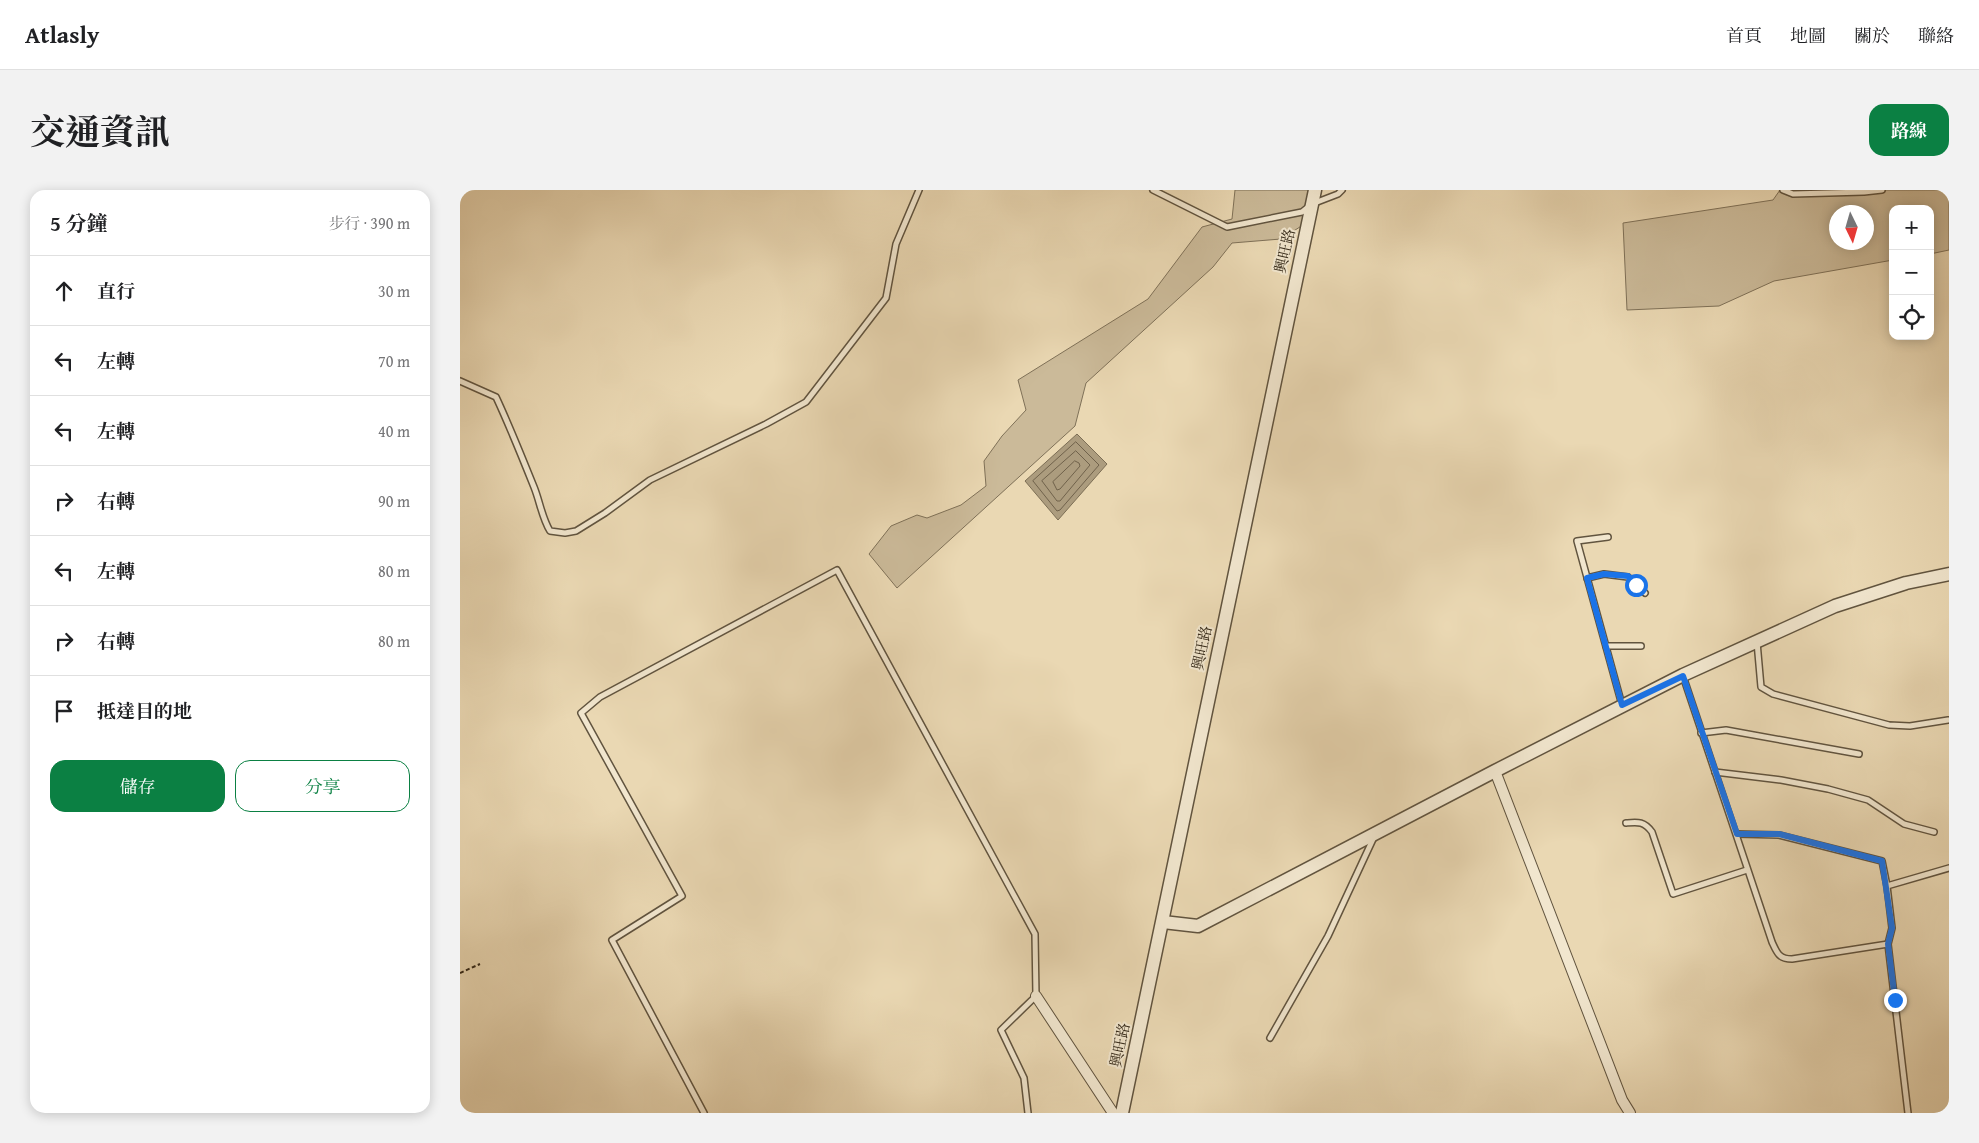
<!DOCTYPE html>
<html lang="zh-TW">
<meta charset="utf-8">
<style>
:root{--surface:#fff;--page:#f2f2f2;--text:#202124;--muted:#757577;--line:#e0e0e0;--accent:#0b8043}
body{margin:0;font-family:"Gentium Book Plus","Noto Serif TC",serif;background:var(--page);color:var(--text)}
.controls{position:absolute;right:15px;top:15px;display:grid;overflow:hidden;border-radius:10px;box-shadow:0 2px 12px #0003}
.controls button{width:45px;height:45px;display:grid;place-items:center;padding:0;border:0;border-bottom:1px solid var(--line);background:var(--surface);color:var(--text);font:25px sans-serif}
.compass{position:absolute;left:1369px;top:15px;width:45px;height:45px;border-radius:50%;background:var(--surface);box-shadow:0 2px 12px #0003;rotate:175deg}
.stop{position:absolute;width:15px;height:15px;margin:-11px;border:4px solid #1a73e8;border-radius:50%;background:#fff}
.stop.end{background:#1a73e8;border-color:#fff;box-shadow:0 1px 5px #0008}
.list{margin:0;padding:0;list-style:none}
h2{display:flex;justify-content:space-between;align-items:center;height:65px;margin:0;padding:0 20px;font-size:21px}
h2 small{font-size:16px;font-weight:400;color:var(--muted)}
.list li{display:grid;grid-template-columns:32px 1fr auto;gap:15px;align-items:center;box-sizing:border-box;height:70px;padding:0 20px;border-top:1px solid var(--line)}
.list b{display:block;font-size:19px;white-space:nowrap}
.list em{font-size:16px;font-style:normal;color:var(--muted)}
.actions{display:flex;gap:10px;padding:15px 20px}
.actions a{flex:1;padding:11px 0;border:1px solid var(--accent);border-radius:15px;text-align:center;font-size:18px;color:var(--accent)}
.actions .main{background:var(--accent);color:#fff}
.icon{flex:none;width:28px;height:28px;fill:none;stroke:currentColor;stroke-width:2;stroke-linecap:round;stroke-linejoin:round}
.map{position:relative;flex:none;width:1489px;height:923px;overflow:hidden;border-radius:15px}
header{display:flex;align-items:center;gap:30px;box-sizing:border-box;height:70px;padding:0 25px;background:var(--surface);border-bottom:1px solid var(--line)}
header strong{font-size:24px}
nav{display:flex;gap:28px;margin-inline-start:auto;font-size:18px}
.intro{display:flex;align-items:center;justify-content:space-between;box-sizing:border-box;height:120px;padding:0 30px}
h1{margin:0;font-size:35px}
.button{padding:12px 22px;border-radius:15px;background:var(--accent);color:#fff;font-size:18px;font-weight:700}
main{display:flex;gap:30px;padding:0 30px}
aside{flex:1;background:var(--surface);border-radius:15px;box-shadow:0 2px 12px #0003}
.map>svg:first-child{display:block}
</style>
<header>
<strong>Atlasly</strong>
<nav><a>首頁</a><a>地圖</a><a>關於</a><a>聯絡</a></nav>
</header>
<div class="intro"><h1>交通資訊</h1><a class="button">路線</a></div>
<main>
<aside>
<h2>5 分鐘<small>步行 · 390 m</small></h2>
<ul class="list">
<li><svg class="icon" aria-label="ahead" viewBox="0 0 24 24"><path d="M12 20V5M6 11l6-6 6 6"/></svg><div><b>直行</b></div><em>30 m</em></li>
<li><svg class="icon" aria-label="left" viewBox="0 0 24 24"><path d="M17 20v-9H6M10 6l-5 5 5 5"/></svg><div><b>左轉</b></div><em>70 m</em></li>
<li><svg class="icon" aria-label="left" viewBox="0 0 24 24"><path d="M17 20v-9H6M10 6l-5 5 5 5"/></svg><div><b>左轉</b></div><em>40 m</em></li>
<li><svg class="icon" aria-label="right" viewBox="0 0 24 24"><path d="M7 20v-9h11M14 6l5 5-5 5"/></svg><div><b>右轉</b></div><em>90 m</em></li>
<li><svg class="icon" aria-label="left" viewBox="0 0 24 24"><path d="M17 20v-9H6M10 6l-5 5 5 5"/></svg><div><b>左轉</b></div><em>80 m</em></li>
<li><svg class="icon" aria-label="right" viewBox="0 0 24 24"><path d="M7 20v-9h11M14 6l5 5-5 5"/></svg><div><b>右轉</b></div><em>80 m</em></li>
<li><svg class="icon" aria-label="arrive" viewBox="0 0 24 24"><path d="M6 21V4h12l-3 4 3 4H6"/></svg><div><b>抵達目的地</b></div></li>
</ul>
<div class="actions"><a class="main">儲存</a><a>分享</a></div>
</aside>
<div class="map">
<svg width="1489" height="923" viewBox="0 0 1489 923">
<rect width="100%" height="100%" fill="#ead8b3"/>
<filter id="stains"><feTurbulence type="fractalNoise" baseFrequency=".004" numOctaves="4"/><feColorMatrix values="0 0 0 0 .2 0 0 0 0 .09 0 0 0 0 .02 0 0 0 .5 -.17"/></filter>
<radialGradient id="worn" r=".72"><stop offset=".6" stop-color="#630" stop-opacity="0"/><stop offset="1" stop-color="#630" stop-opacity=".3"/></radialGradient>
<g fill="#cbba99" stroke="#7f7158" fill-rule="evenodd">
<path d="M775,0h79l-11,35 -22,14 -49,4 -19,24 -127,116 -11,43 -178,162 -28,-34 22,-28 26,-11 10,3 34,-13 25,-19 -2,-25 18,-25 24,-26 -8,-30 130,-81 54,-72 30,-8z"/>
<path d="M1320,0h169v60l-19,4v-45h-37v51l-119,21 -55,25 -92,4 -4,-87 150,-23zM1376,22h30v30h-30z"/>
</g>
<path fill="#ac9c7e" stroke="#7c6e55" d="M617,244l30,30 -49,56 -33,-39z"/>
<g fill="none" stroke-linecap="round" stroke-linejoin="round">
<g stroke="#70624b" stroke-width="1">
<path d="M616,252l23,23 -39,45 -3,1 -24,-30z"/>
<path d="M616,261l14,14 -30,36h-3l-15,-20z"/>
<path d="M615,271l4,2 1,3 -20,23 -3,1 -4,-8z"/>
</g>
<g stroke="#61543f" stroke-width="8">
<g id="service">
<path d="M693,0l74,37 75,-15 10,-8 26,-10 4,-4"/>
<path d="M1323,0l10,4 71,-2 18,-2"/>
<path d="M0,191l36,16c14,30 26,60 38,90 6,15 8,31 16,44l15,2 11,-2 29,-18 45,-33 116,-56 40,-22 80,-104 10,-54 23,-54"/>
<path d="M1148,347l-31,4 45,164"/>
<path d="M1127,388l17,-4 24,3 17,16"/>
<path d="M1297,452l4,45 12,7 116,31 21,1 38,-6"/>
<path d="M1146,456h35"/>
<path d="M1223,486l89,266c5,11 7,17 20,17l96,-15"/>
<path d="M1241,543l25,-3 133,24"/>
<path d="M1255,582l66,8 47,9 40,11 36,24 30,8"/>
<path d="M1166,633c12,-1 18,-2 26,9l21,62 74,-24"/>
<path d="M1277,644l42,1 103,26 5,25"/>
<path d="M810,848l58,-102 46,-99"/>
<path d="M244,923l-92,-173 70,-44 -101,-183 19,-16 237,-127 198,364 1,62 -35,34 23,48 4,35"/>
<path d="M1448,923l-20,-169 4,-16 -5,-42 62,-18"/>
</g>
</g>
<g stroke="#61543f" stroke-width="12">
<g id="minor">
<path d="M1035,581l127,329 8,13"/>
<path d="M576,806l77,117"/>
</g>
</g>
<g stroke="#61543f" stroke-width="15">
<g id="tertiary">
<path d="M703,732l35,4 297,-155 188,-96 152,-69 71,-23 43,-9"/>
<path d="M662,923l193,-923"/>
</g>
</g>
<path stroke="#332818" stroke-width="2" stroke-dasharray="4 2.5" stroke-linecap="butt" d="M0,783l20,-9"/>
<use href="#service" stroke="#f1e6ce" stroke-width="5"/>
<use href="#minor" stroke="#f1e6ce" stroke-width="10"/>
<use href="#tertiary" stroke="#f1e6ce" stroke-width="12"/>
</g>
<g fill="none" stroke-linecap="round" stroke-linejoin="round">
<path stroke="#1a73e8" stroke-width="6" d="M1176,395l-8,-9 -24,-2 -17,4 35,127 61,-29 54,158h42l103,27 10,67 -4,16 7,56"/>
</g>
<g text-anchor="middle" stroke-width="4" stroke-linejoin="round" paint-order="stroke">
<g font-size="15" fill="#332818" stroke="#f1e6ce">
<text transform="translate(825 61) rotate(-77)" y="5">興旺路</text>
<text transform="translate(742 458) rotate(-78)" y="5">興旺路</text>
<text transform="translate(660 855) rotate(-78)" y="5">興旺路</text>
</g>
</g>
<rect width="100%" height="100%" filter="url(#stains)"/>
<rect width="100%" height="100%" fill="url(#worn)"/>
</svg>
<div class="controls">
<button>+</button>
<button>−</button>
<button><svg class="icon" aria-label="locate" viewBox="0 0 24 24"><circle cx="12" cy="12" r="6"/><path d="M12 2v4M12 18v4M2 12h4M18 12h4"/></svg></button>
</div>
<svg class="compass" viewBox="-18 -18 36 36"><path d="M0-13l5 13h-10z" fill="#e53935"/><path d="M0 13l5-13h-10z" fill="#757577"/></svg>
<div class="stop" style="left:1176px;top:395px"></div>
<div class="stop end" style="left:1435px;top:810px"></div>
</div>
</main>
